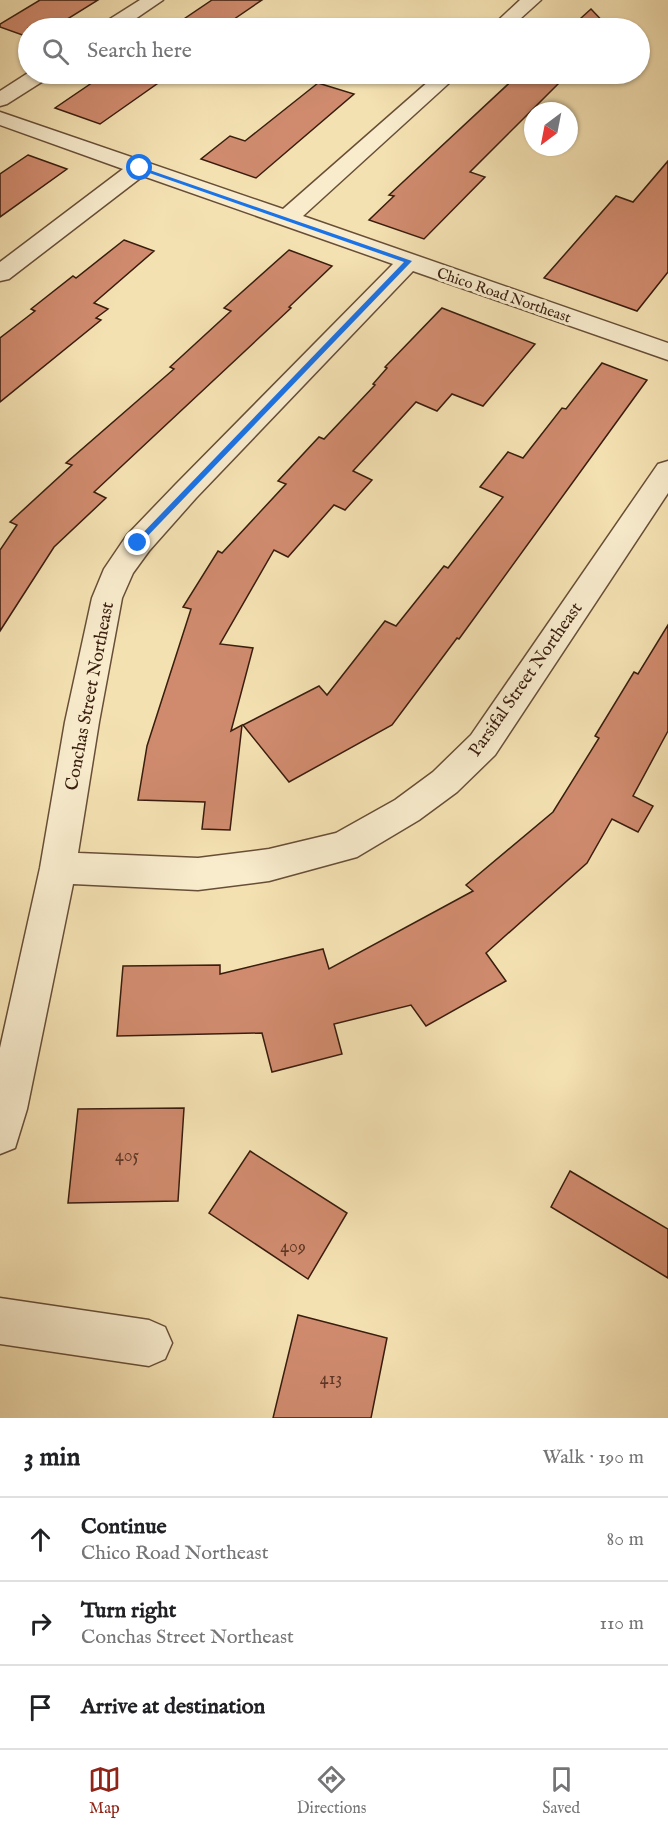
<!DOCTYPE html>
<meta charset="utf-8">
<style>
:root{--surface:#fff;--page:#f2f2f2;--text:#202124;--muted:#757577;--line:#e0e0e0;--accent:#8f2418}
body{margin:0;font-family:"IM FELL English",serif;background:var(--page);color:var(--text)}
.compass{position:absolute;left:524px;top:102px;width:54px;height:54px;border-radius:50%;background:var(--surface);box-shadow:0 2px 4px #0004;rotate:212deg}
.stop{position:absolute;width:18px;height:18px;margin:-14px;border:4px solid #1a73e8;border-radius:50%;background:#fff}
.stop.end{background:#1a73e8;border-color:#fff;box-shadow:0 2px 6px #0008}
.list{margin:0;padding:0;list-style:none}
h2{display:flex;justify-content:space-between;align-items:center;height:78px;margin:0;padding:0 24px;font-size:26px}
h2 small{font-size:20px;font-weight:400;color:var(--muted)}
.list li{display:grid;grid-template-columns:39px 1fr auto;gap:18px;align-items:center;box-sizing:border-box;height:84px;padding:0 24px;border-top:2px solid var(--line)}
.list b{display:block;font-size:22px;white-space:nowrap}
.list p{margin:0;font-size:20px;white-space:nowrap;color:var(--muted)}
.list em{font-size:20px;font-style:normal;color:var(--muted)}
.icon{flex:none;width:33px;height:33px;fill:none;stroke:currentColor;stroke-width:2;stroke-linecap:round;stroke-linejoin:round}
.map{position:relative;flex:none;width:668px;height:1418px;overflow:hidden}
.search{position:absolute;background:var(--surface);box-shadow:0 2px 4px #0004;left:18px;right:18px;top:18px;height:66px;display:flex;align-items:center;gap:15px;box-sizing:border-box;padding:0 21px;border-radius:33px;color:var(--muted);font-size:22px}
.sheet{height:330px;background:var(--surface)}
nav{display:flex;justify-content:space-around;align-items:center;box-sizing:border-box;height:84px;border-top:2px solid var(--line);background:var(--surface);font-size:16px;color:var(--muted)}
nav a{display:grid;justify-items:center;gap:3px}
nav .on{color:var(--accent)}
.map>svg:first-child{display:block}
</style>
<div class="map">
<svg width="668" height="1418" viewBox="0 0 668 1418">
<rect width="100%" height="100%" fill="#f4e1b2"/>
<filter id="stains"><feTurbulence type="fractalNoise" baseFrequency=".00333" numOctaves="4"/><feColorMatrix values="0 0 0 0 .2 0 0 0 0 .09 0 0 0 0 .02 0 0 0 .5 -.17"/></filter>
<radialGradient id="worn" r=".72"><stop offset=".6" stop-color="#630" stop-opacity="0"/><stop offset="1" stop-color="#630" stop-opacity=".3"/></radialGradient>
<g fill="#d08b6e" stroke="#391d0e" stroke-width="1.5">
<path d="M40,0h58l-45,28h-25v9l-28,-10v-3z"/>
<path d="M212,0h50l-41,28h-25l-18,-5z"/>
<path d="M591,9l18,19h-39z"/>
<path d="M105,74h66l-71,50 -45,-16z"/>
<path d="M519,74h43l-8,7 5,2 -89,89 15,5 -61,62 -55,-19 25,-24 -5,-1z"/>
<path d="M318,83l36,11 -98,84 -55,-19 29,-23 15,5z"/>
<path d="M28,155l39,14 -67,48v-43z"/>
<path d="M668,161v111l-31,39 -93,-33 72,-82 17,6z"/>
<path d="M124,240l30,11 -60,52 14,6 -12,9 5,2 -101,82v-64l35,-27 -4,-2 42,-33 3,2z"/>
<path d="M289,250l43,16 -43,41 2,1 -197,184 12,6 -52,49 -54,84v-81l17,-25 -7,-3 62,-57 -6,-2 108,-94 -4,-2 61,-56 -7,-3z"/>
<path d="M442,308l93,36 -52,62 -31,-12 -15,17 -21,-9 -63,69 19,9 -27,30 -11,-5 -46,52 -14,-7 -54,94 33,4 -22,83 11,-6 -12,105 -28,-1 3,-27 -67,-2 9,-54 44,-137 -8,-2 35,-56 4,2 64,-69 -8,-3 41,-44 5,2 51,-54 -2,-1 14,-16 -2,-1z"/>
<path d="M602,363l45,17 -188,259 -2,-1 -65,87 -103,57 -46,-57 76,-39 8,9 58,-74 11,5 48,-60 4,2 55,-71 -23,-10 28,-35 15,6 39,-50 4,1z"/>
<path d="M668,625v106l-35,65 20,10 -15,26 -26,-13 -25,44 -101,90 20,28 -80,45 -15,-21 -77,19 8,30 -70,18 -10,-39 -145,3 6,-70 97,-1v9l103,-25 6,20 144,-78 -7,-6 87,-73 46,-74 -4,-2 39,-64 4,2z"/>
<path d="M184,1108l-6,93 -110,2 10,-94z"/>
<path d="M250,1151l97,62 -39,66 -99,-66z"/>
<path d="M570,1171l98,58v49l-117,-71z"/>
<path d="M298,1315l89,23 -16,80h-98z"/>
</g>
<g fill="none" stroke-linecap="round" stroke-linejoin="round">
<g stroke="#684e37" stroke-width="3">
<g id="minor">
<path d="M140,0h23l-41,28h-22l2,-4z"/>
<path d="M520,0h21l-31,28h-20z"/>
<path d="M28,73l23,1 -3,4 -41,26 -7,2v-15z"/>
<path d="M437,74h22l-156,142 365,127v17l-255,-89 -217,227 -47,53 -16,22 -11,25 -23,124 -21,131 120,5 71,-9 67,-16 59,-33 38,-28 38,-37 187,-271 10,-3v32l-173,262 -38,37 -38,28 -62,37 -88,24 -71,9 -125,-6 -46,225 -12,39 -15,6v-106l40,-180 25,-146 27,-124 12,-29 23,-34 49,-51 217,-220 -250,-88 -134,103 -9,2v-19l123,-93 -123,-44v-13l283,97z"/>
<path d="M0,1298l149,22 16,7 7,16 -7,16 -16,7 -149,-22z"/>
</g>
</g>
<use href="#minor" fill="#f8eccd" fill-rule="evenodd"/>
</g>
<path fill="#1a73e8" d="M138,166l274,95 -274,285 -3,-1v-4l269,-279 -266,-93z"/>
<g text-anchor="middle" stroke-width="6" stroke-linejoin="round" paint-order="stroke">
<g font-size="15" fill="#391d0e" stroke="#f8eccd">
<text transform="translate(504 295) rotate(19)" y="5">Chico Road Northeast</text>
</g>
<g font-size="18" fill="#391d0e" stroke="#f8eccd">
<text transform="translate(525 679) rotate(-55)" y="6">Parsifal Street Northeast</text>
<text transform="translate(89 696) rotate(-79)" y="6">Conchas Street Northeast</text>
</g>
<g font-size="18" fill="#5f3826">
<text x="127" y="1161">405</text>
<text x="293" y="1252">409</text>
<text x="331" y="1384">413</text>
</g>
</g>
<rect width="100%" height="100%" filter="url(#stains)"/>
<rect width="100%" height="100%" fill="url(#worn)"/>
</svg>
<svg class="compass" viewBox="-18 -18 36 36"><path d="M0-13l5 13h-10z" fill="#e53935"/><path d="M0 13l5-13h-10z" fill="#757577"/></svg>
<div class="stop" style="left:140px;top:168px"></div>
<div class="stop end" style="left:138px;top:543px"></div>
<div class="search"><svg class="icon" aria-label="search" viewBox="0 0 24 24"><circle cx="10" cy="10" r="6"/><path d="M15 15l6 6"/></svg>Search here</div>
</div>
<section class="sheet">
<h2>3 min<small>Walk · 190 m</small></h2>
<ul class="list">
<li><svg class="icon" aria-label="ahead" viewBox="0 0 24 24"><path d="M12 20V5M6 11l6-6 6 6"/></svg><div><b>Continue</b><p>Chico Road Northeast</p></div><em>80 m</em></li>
<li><svg class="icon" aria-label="right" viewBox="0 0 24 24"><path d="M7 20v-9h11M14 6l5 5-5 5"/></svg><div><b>Turn right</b><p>Conchas Street Northeast</p></div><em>110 m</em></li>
<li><svg class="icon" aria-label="arrive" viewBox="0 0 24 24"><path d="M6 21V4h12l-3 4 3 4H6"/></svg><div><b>Arrive at destination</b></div></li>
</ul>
</section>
<nav>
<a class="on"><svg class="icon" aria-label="map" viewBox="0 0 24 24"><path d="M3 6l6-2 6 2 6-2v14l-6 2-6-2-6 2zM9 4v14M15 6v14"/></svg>Map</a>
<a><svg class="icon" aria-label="directions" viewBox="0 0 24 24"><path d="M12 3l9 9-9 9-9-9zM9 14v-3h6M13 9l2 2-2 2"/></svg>Directions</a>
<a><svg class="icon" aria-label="saved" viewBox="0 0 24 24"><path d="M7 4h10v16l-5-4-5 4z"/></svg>Saved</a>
</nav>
